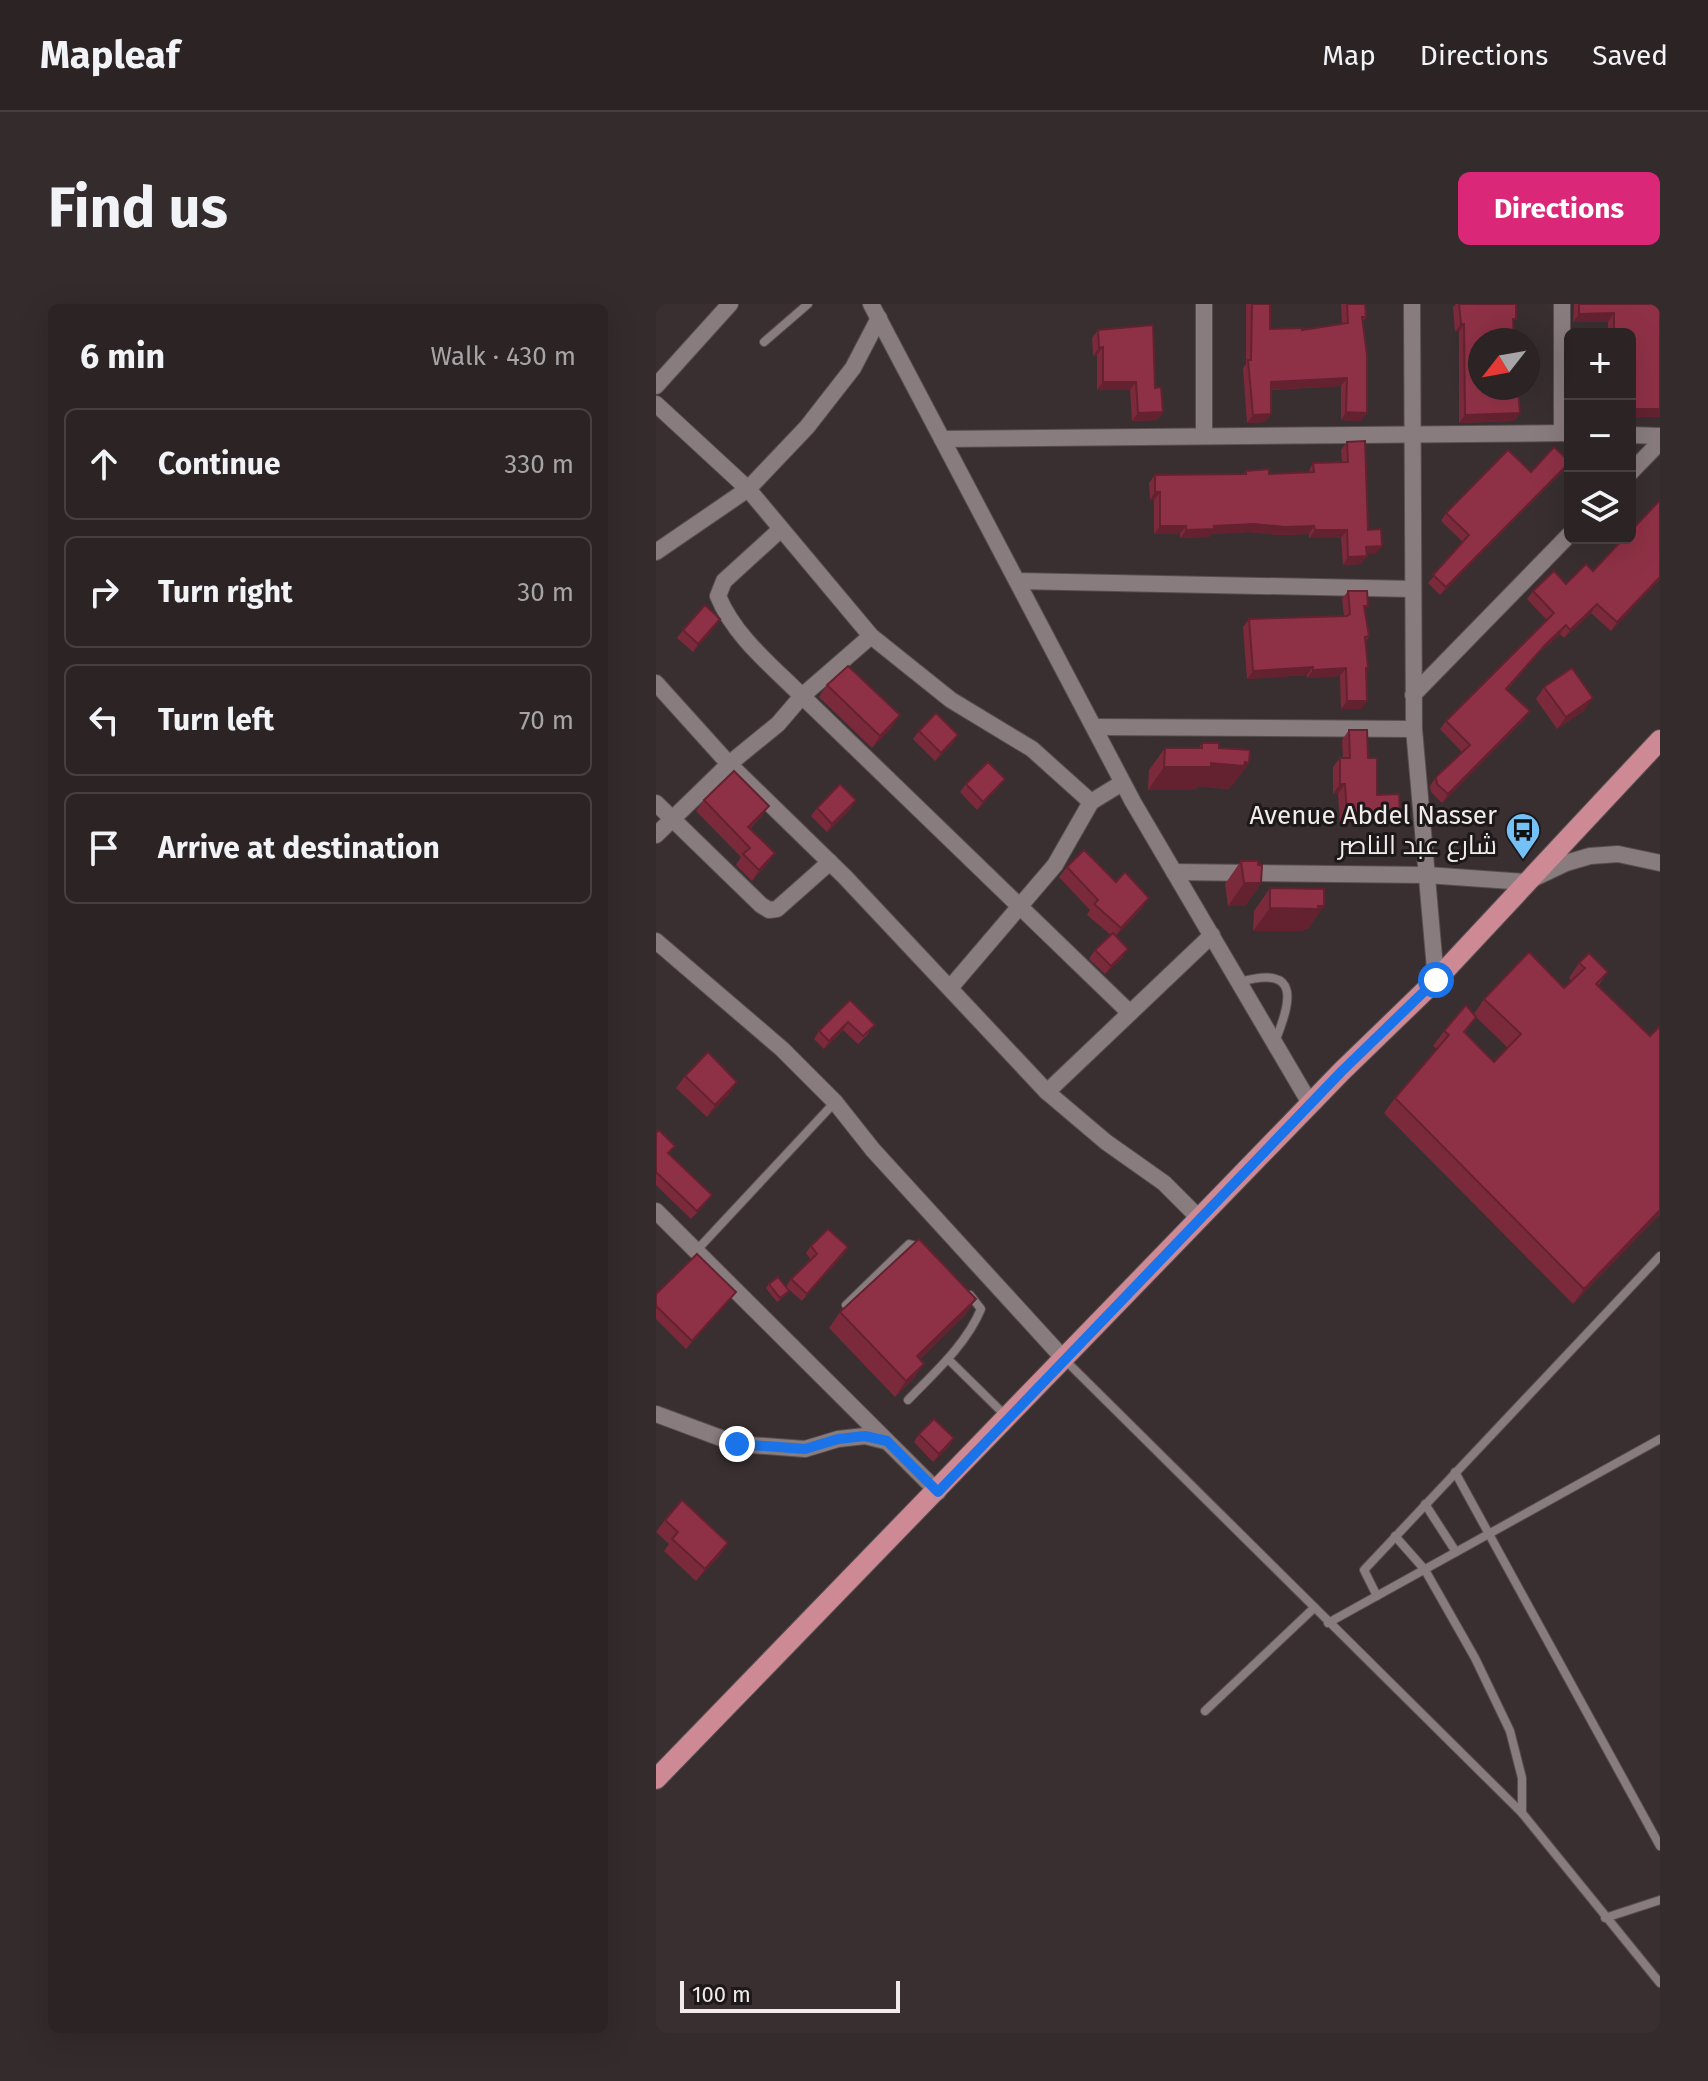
<!DOCTYPE html>
<meta charset="utf-8">
<style>
:root{--surface:#2b2324;--page:#332b2c;--text:#f1f3f6;--muted:#a6a4a6;--line:#474041;--accent:#db2777}
body{margin:0;font-family:"Fira Sans",Cairo,sans-serif;background:var(--page);color:var(--text)}
.controls{position:absolute;right:24px;top:24px;display:grid;overflow:hidden;border-radius:12px;box-shadow:0 8px 32px #0002}
.controls button{width:72px;height:72px;display:grid;place-items:center;padding:0;border:0;border-bottom:2px solid var(--line);background:var(--surface);color:var(--text);font:40px sans-serif}
.compass{position:absolute;left:812px;top:24px;width:72px;height:72px;border-radius:50%;background:var(--surface);box-shadow:0 8px 32px #0002;rotate:239deg}
.scale{position:absolute;left:24px;bottom:20px;width:220px;box-sizing:border-box;padding-left:8px;border:4px solid #f2ebec;border-top:0;font-size:22px;line-height:28px;white-space:nowrap;color:#f2ebec;-webkit-text-stroke:6px #1d1819;paint-order:stroke}
.stop{position:absolute;width:24px;height:24px;margin:-18px;border:6px solid #1a73e8;border-radius:50%;background:#fff}
.stop.end{background:#1a73e8;border-color:#fff;box-shadow:0 2px 8px #0008}
.list{margin:0;padding:0;list-style:none}
h2{display:flex;justify-content:space-between;align-items:center;height:104px;margin:0;padding:0 32px;font-size:34px}
h2 small{font-size:26px;font-weight:400;color:var(--muted)}
.list li{display:grid;grid-template-columns:52px 1fr auto;gap:24px;align-items:center;box-sizing:border-box;height:112px;margin:0 16px 16px;padding:0 16px;border:2px solid var(--line);border-radius:12px}
.list b{display:block;font-size:30px;white-space:nowrap}
.list em{font-size:26px;font-style:normal;color:var(--muted)}
.icon{flex:none;width:44px;height:44px;fill:none;stroke:currentColor;stroke-width:2;stroke-linecap:round;stroke-linejoin:round}
.map{position:relative;flex:none;width:1004px;height:1729px;overflow:hidden;border-radius:12px}
header{display:flex;align-items:center;gap:48px;box-sizing:border-box;height:112px;padding:0 40px;background:var(--surface);border-bottom:2px solid var(--line)}
header strong{font-size:38px}
nav{display:flex;gap:44px;margin-inline-start:auto;font-size:28px}
.intro{display:flex;align-items:center;justify-content:space-between;box-sizing:border-box;height:192px;padding:0 48px}
h1{margin:0;font-size:56px}
.button{padding:20px 36px;border-radius:12px;background:var(--accent);color:#fff;font-size:28px;font-weight:700}
main{display:flex;gap:48px;padding:0 48px}
aside{flex:1;background:var(--surface);border-radius:12px;box-shadow:0 8px 32px #0002}
.map>svg:first-child{display:block}
</style>
<header>
<strong>Mapleaf</strong>
<nav><a>Map</a><a>Directions</a><a>Saved</a></nav>
</header>
<div class="intro"><h1>Find us</h1><a class="button">Directions</a></div>
<main>
<aside>
<h2>6 min<small>Walk · 430 m</small></h2>
<ul class="list">
<li><svg class="icon" aria-label="ahead" viewBox="0 0 24 24"><path d="M12 20V5M6 11l6-6 6 6"/></svg><div><b>Continue</b></div><em>330 m</em></li>
<li><svg class="icon" aria-label="right" viewBox="0 0 24 24"><path d="M7 20v-9h11M14 6l5 5-5 5"/></svg><div><b>Turn right</b></div><em>30 m</em></li>
<li><svg class="icon" aria-label="left" viewBox="0 0 24 24"><path d="M17 20v-9H6M10 6l-5 5 5 5"/></svg><div><b>Turn left</b></div><em>70 m</em></li>
<li><svg class="icon" aria-label="arrive" viewBox="0 0 24 24"><path d="M6 21V4h12l-3 4 3 4H6"/></svg><div><b>Arrive at destination</b></div></li>
</ul>
</aside>
<div class="map">
<svg width="1004" height="1729" viewBox="0 0 1004 1729">
<rect width="100%" height="100%" fill="#392f30"/>
<g fill="none" stroke-linecap="round" stroke-linejoin="round">
<g stroke="#574e4f" stroke-width="10">
<g id="service">
<path d="M108,38l44,-38"/>
<path d="M584,678c63,-18 50,21 35,60"/>
<path d="M40,947l139,-149"/>
<path d="M190,1001l63,-61 11,3"/>
<path d="M292,1055l60,59"/>
<path d="M409,1056l457,453 138,170"/>
<path d="M252,1096c26,-27 58,-55 73,-91l-11,-14"/>
<path d="M799,1168l205,374"/>
<path d="M769,1200l31,48"/>
<path d="M739,1232l30,34 50,88 35,73 12,47v35"/>
<path d="M721,1292l-13,-26 296,-314"/>
<path d="M672,1319l332,-184"/>
<path d="M549,1407l109,-103"/>
<path d="M949,1614l55,-18"/>
</g>
</g>
<g stroke="#574e4f" stroke-width="18">
<g id="minor">
<path d="M215,0l262,498 178,303"/>
<path d="M756,0l2,425 22,251"/>
<path d="M906,0v128"/>
<path d="M0,82l74,-82"/>
<path d="M0,100l92,85 -92,63"/>
<path d="M974,131l30,1"/>
<path d="M548,132v-132"/>
<path d="M286,135l628,-6"/>
<path d="M974,169l30,-31"/>
<path d="M125,225l-57,52 -6,15c16,40 54,70 84,100l328,317"/>
<path d="M361,277l396,8"/>
<path d="M215,332l80,64 81,49 59,53 31,-19"/>
<path d="M0,379l73,81 116,113 202,215 59,50 58,41 36,36"/>
<path d="M757,391l157,-161"/>
<path d="M438,423l320,2"/>
<path d="M0,499l105,102 8,5 8,-1 53,-47"/>
<path d="M0,531l73,-71 49,-40 24,-28 69,-60 -123,-147 59,-62 46,-59 26,-50"/>
<path d="M518,568l253,3 99,7 40,-19 24,-7 28,-2 42,9"/>
<path d="M0,637l126,108 53,53 38,48 191,209"/>
<path d="M294,684l105,-123 36,-63"/>
<path d="M391,788l165,-157"/>
<path d="M0,907l282,281"/>
<path d="M0,1110l81,30 68,5 33,-10 27,-3 20,5"/>
</g>
</g>
<g stroke="#574e4f" stroke-width="22">
<path id="primary" d="M0,1475l686,-708 94,-91 224,-240"/>
</g>
<use href="#service" stroke="#897c7e" stroke-width="8"/>
<use href="#minor" stroke="#897c7e" stroke-width="16"/>
<use href="#primary" stroke="#cd8a94" stroke-width="20"/>
</g>
<g fill="#7b2a3c" fill-rule="evenodd">
<path d="M590,0h24v25l32,1 40,-6 -1,-20h24l1,13 -3,4 -2,100 -20,-1v-34l-70,4v24l-6,8 -18,1 -4,-55 3,-4z"/>
<path d="M800,0h60l-3,20 7,89 -6,8 -55,2v-91h-4l-2,-25z"/>
<path d="M918,0h86v113h-30v-83h-22v-12h-35z"/>
<path d="M442,26l57,58 8,24 -6,8 -25,1 -2,-31h-33v-35l-4,1 -1,-18z"/>
<path d="M691,138l21,88 8,24h-9l-6,10 -18,1 -2,-27h-32v-4l-30,1 -31,-3 -37,2 -2,3 -29,1v-4h-26v-34h-4l-1,-17 6,-8 88,-1 3,-3 23,3 39,-1 5,-10 29,-1 -1,-12z"/>
<path d="M908,166l-124,125 -12,-12 35,-41 -22,-21 5,-8 85,-41z"/>
<path d="M937,267l67,8 -49,52 -20,-18 -27,25 -4,-4 -21,19 -32,37 17,30 -82,83 -11,-11 -1,-6 6,-9 26,-25 -22,-23 6,-8 101,-101 -20,-21 6,-8 33,-7z"/>
<path d="M692,287l17,19 4,26 -3,5 1,60 -6,8h-20l-1,-33 -33,2v-3l-60,4 -4,-52 6,-8 95,-3 -2,-17z"/>
<path d="M59,323l-22,25 -16,-14 6,-8z"/>
<path d="M171,381l65,42 -20,21 -53,-51z"/>
<path d="M888,383l41,23 -28,19 -21,-30z"/>
<path d="M693,426l19,28 9,37 16,28h-53l-2,-29h-5v-27l7,-9h3l-1,-18z"/>
<path d="M263,427l34,12 -18,18 -22,-22z"/>
<path d="M546,439l17,5 14,37h-2l-3,4 -30,-3 -3,4h-47l1,-20 16,-22h34z"/>
<path d="M349,475l-6,8 -22,23 -17,-18 6,-8z"/>
<path d="M48,496l65,6 -8,11 -11,12 25,24 -8,11 -15,17 -16,-16 5,-8 -45,-46z"/>
<path d="M200,496l-5,8 -24,24 -16,-16 6,-8z"/>
<path d="M585,557l20,22 -16,23h-17l-3,-22z"/>
<path d="M411,563l49,15 33,16 -7,10 -26,28 7,21 -18,17 -16,-15 6,-9 16,-15 -24,-20 3,-5 -31,-33z"/>
<path d="M614,584l38,41h-4l-2,2h-49l1,-20z"/>
<path d="M923,659l29,9 -10,14 62,228 -87,90 -189,-191 11,-15 42,-49 -4,-3 11,-15 30,-17 10,-15 80,-11 7,-7 -2,-3zM820,713l32,31 -14,14 -29,-29z"/>
<path d="M194,696l19,33 -11,11 -15,-14 -19,19 -10,-10 5,-8z"/>
<path d="M29,772l44,18 -22,23 -31,-29z"/>
<path d="M0,829l13,21 37,49 -15,16 -35,-34z"/>
<path d="M155,942l32,9 -41,46 -16,-14 3,4 -3,4 -9,7 -11,-14 3,-4 17,3 5,-8 20,-19 -5,-7z"/>
<path d="M0,990l74,6 -44,49 -30,-30z"/>
<path d="M320,995l-11,16 -45,44 4,5 -11,15 -18,18 -66,-69 11,-16z"/>
<path d="M263,1130l35,4 -5,8 -16,16 -19,-20z"/>
<path d="M9,1216l63,23 -8,12 -24,26 -32,-30 5,-7 -13,-12z"/>
</g>
<g fill="#642231">
<path d="M958,9l-6,9h-35l6,-8z"/>
<path d="M805,20h3l-5,8h-4z"/>
<path d="M447,43l-6,8 -4,1 6,-8z"/>
<path d="M691,74l-6,8 -76,4 6,-8z"/>
<path d="M447,78h33l-6,8h-33z"/>
<rect x="974" y="105" width="30" height="8"/>
<path d="M507,108l-6,8 -25,1 6,-8z"/>
<path d="M690,108l21,1 -6,8 -20,-1z"/>
<path d="M864,109l-6,8 -55,2 6,-8z"/>
<path d="M615,110l-6,8 -18,1 6,-8z"/>
<path d="M914,158l-6,8 -124,125 6,-8z"/>
<path d="M499,188h5l-6,8h-4z"/>
<path d="M598,220l60,2 -5,8 -30,1 -31,-3 -37,2 -2,3 -29,1 6,-8 28,-4z"/>
<path d="M504,222h26l-6,8h-26z"/>
<path d="M659,226h32l-6,8h-32z"/>
<path d="M726,242l-6,8 -16,1 6,-8z"/>
<path d="M711,252l-6,8 -18,1 5,-8z"/>
<path d="M1004,273v2l-49,52 6,-9z"/>
<path d="M941,300l-6,9 -27,25 6,-8z"/>
<path d="M64,315l-5,8 -22,25 5,-8z"/>
<path d="M910,321l-6,9 -21,19 -39,44 45,-52z"/>
<path d="M657,363l-6,8 -60,4 6,-8z"/>
<path d="M690,364l-6,8 -33,2 6,-8z"/>
<path d="M937,394l-8,12 -28,19 9,-12z"/>
<path d="M691,397h20l-6,8h-20z"/>
<path d="M874,407l-6,9 -82,83 6,-9z"/>
<path d="M244,411l-8,12 -20,21 8,-12z"/>
<path d="M302,431l-5,8 -18,18 6,-8z"/>
<path d="M589,458l4,1 -16,22h-2l-3,4 -30,-3 -3,4h-47l16,-23z"/>
<path d="M349,475l-6,8 -22,23 6,-8z"/>
<path d="M684,480h5l-7,10h-5z"/>
<path d="M200,496l-5,8 -24,24 5,-8z"/>
<path d="M113,502l-8,11 -21,21 8,-11z"/>
<path d="M691,509h53l-7,10h-53z"/>
<path d="M119,549l-8,11 -15,17 7,-11z"/>
<path d="M588,579h17l-16,23h-17z"/>
<path d="M493,594l-7,10 -28,30 7,-10z"/>
<path d="M668,602l-16,23h-4l-2,2h-49l17,-23z"/>
<path d="M472,645l-5,8 -18,17 6,-8z"/>
<path d="M192,718l-5,8 -19,19 5,-8z"/>
<path d="M81,778l-8,12 -22,23 8,-12z"/>
<path d="M1004,906v4l-87,90 11,-15z"/>
<path d="M192,943l-5,8 -41,46 5,-7z"/>
<path d="M80,988l-6,8 -44,49 6,-8z"/>
<path d="M320,995l-11,16 -59,57 11,-16z"/>
<path d="M268,1060l-11,15 -18,18 11,-16z"/>
<path d="M298,1134l-5,8 -16,16 6,-8z"/>
<path d="M72,1239l-8,12 -24,26 9,-12z"/>
</g>
<g fill="#8f3146" stroke="#642231" stroke-width="2">
<path d="M596,0h18v25l32,-1v2l46,-7 -1,-19h18l1,13h-4l5,38v58l-21,-1 1,-34 -76,4v32l-18,1 -5,-55h3z"/>
<path d="M803,0h57v15h-3l1,21h-34v48h38l2,25 -55,2 -1,-91h-3z"/>
<path d="M923,0h81v105h-30v-75h-16v-21l-35,1z"/>
<path d="M497,21l2,63 6,-1 2,25 -25,1 -2,-31h-33v-35l-4,1 -1,-18z"/>
<path d="M709,137l3,89 13,-1 1,17 -16,1 1,9 -19,1 -1,-27h-32l-1,-4 -29,1 -31,-3 -40,2v3l-28,1v-4h-26v-34h-5v-17l91,-1v-3l23,-2v5l45,-2 -1,-9 35,-1 -1,-20z"/>
<path d="M898,143l16,15 -124,125 -13,-12 36,-40 -23,-22 62,-63 23,22z"/>
<path d="M1004,196v77l-43,45 -20,-18 -27,26 -4,-5 -21,20 -39,44 24,22 -82,83 -11,-10 -1,-7 34,-32 -24,-24 108,-108 -21,-22 21,-20 12,13 20,-20 7,7 31,-33h6v-6z"/>
<path d="M692,287h19l1,15h-4l5,30 -4,1 3,31h-2l1,33h-20l-1,-33 -33,2v-3l-60,4 -4,-52 98,-3 3,-2z"/>
<path d="M49,301l15,14 -22,25 -15,-14z"/>
<path d="M192,362l52,49 -20,21 -53,-51z"/>
<path d="M916,364l21,30 -27,19 -22,-30z"/>
<path d="M280,409l22,22 -17,18 -22,-22z"/>
<path d="M693,426h18l1,28h9v37l22,-1 1,19h-53l-2,-29h-5v-26h10z"/>
<path d="M546,439h17v5l31,2 -1,13 -4,-1 -1,4 -33,-3v4h-47l1,-19h37z"/>
<path d="M332,458l17,17 -22,23 -17,-18z"/>
<path d="M78,467l35,35 -21,21 27,26 -16,17 -16,-16 7,-6 -46,-48z"/>
<path d="M184,480l16,16 -24,24 -15,-16z"/>
<path d="M428,546l32,32 9,-10 24,26 -28,30 -27,-24 4,-4 -31,-33z"/>
<path d="M585,557h17v4h4l-1,18h-17z"/>
<path d="M614,584l54,1v17h-6v3l-48,-1z"/>
<path d="M457,629l15,16 -17,17 -16,-16z"/>
<path d="M873,648l35,36 21,-20 -6,-5 10,-10 19,19 -12,12 54,52 10,-10v184l-76,79 -189,-191 54,-63 -5,-4 22,-26 10,12 -12,15 30,30 27,-28 -37,-35z"/>
<path d="M194,696l25,25 -12,11 -15,-14 -19,19 -10,-10z"/>
<path d="M52,748l29,30 -22,23 -30,-29z"/>
<path d="M3,826l16,16 -7,7 44,42 -15,16 -41,-39v-39z"/>
<path d="M172,925l20,18 -41,47 -16,-15 26,-25 -6,-8z"/>
<path d="M263,935l57,60 -59,57 7,8 -18,17 -66,-69z"/>
<path d="M41,950l39,38 -44,49 -36,-35v-12z"/>
<path d="M122,973l11,14 -9,7 -11,-14z"/>
<path d="M278,1115l20,19 -15,16 -20,-20z"/>
<path d="M26,1196l46,43 -23,26 -33,-30 6,-7 -13,-12z"/>
</g>
<g fill="none" stroke-linecap="round" stroke-linejoin="round">
<path stroke="#1a73e8" stroke-width="10" d="M81,1140l68,5 33,-10 27,-3 22,5 51,51 404,-421 94,-91"/>
</g>
<defs>
<g id="bus-pin" transform="scale(1.8)"><path d="M0 17L-7.5 6A9.5 9.5 0 1 1 7.5 6Z" fill="#73c1f6" stroke="#1d1819"/><path d="M-5-6H5V4H4V6H2V4H-2V6H-4V4H-5ZM-3.5-4V0h7V-4ZM-3.5 1.2v1.5H-2V1.2ZM2 1.2v1.5H3.5V1.2Z" fill="#111"/></g>
</defs>
<g fill-rule="evenodd">
<use href="#bus-pin" x="867" y="526"/>
</g>
<g text-anchor="middle" stroke-width="6" stroke-linejoin="round" paint-order="stroke">
<g font-size="26" fill="#f2ebec" stroke="#1d1819" text-anchor="end">
<text x="841" y="520">Avenue Abdel Nasser<tspan x="841" dy="30">شارع عبد الناصر</tspan></text>
</g>
</g>
</svg>
<div class="controls">
<button>+</button>
<button>−</button>
<button><svg class="icon" aria-label="layers" viewBox="0 0 24 24"><path d="M12 4l9 5-9 5-9-5zM3 14l9 5 9-5"/></svg></button>
</div>
<svg class="compass" viewBox="-18 -18 36 36"><path d="M0-13l5 13h-10z" fill="#e53935"/><path d="M0 13l5-13h-10z" fill="#a6a4a6"/></svg>
<div class="scale">100 m</div>
<div class="stop" style="left:780px;top:676px"></div>
<div class="stop end" style="left:81px;top:1140px"></div>
</div>
</main>
